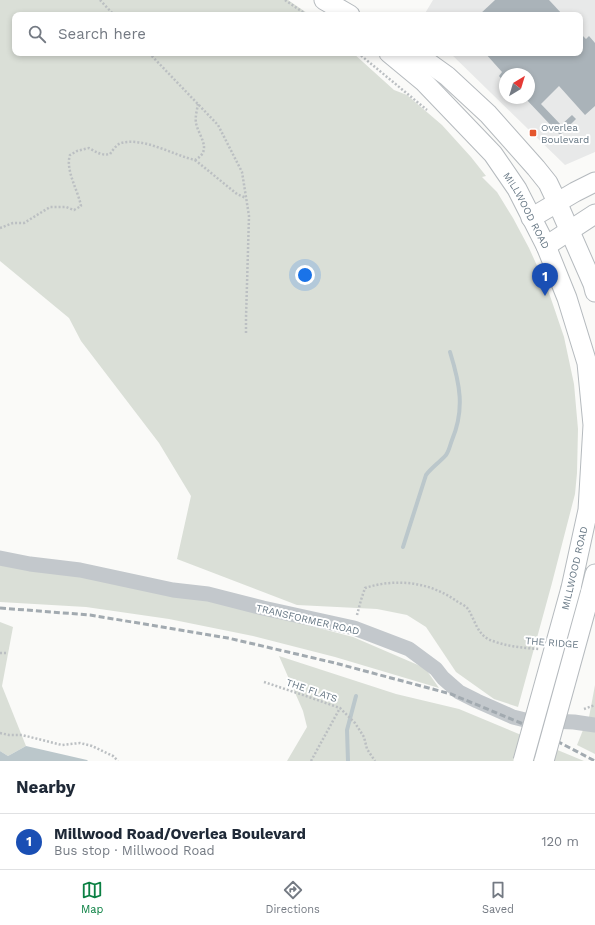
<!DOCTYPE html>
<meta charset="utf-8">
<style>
:root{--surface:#fff;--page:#f6f6f7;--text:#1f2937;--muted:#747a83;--line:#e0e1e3;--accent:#0b8043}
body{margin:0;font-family:"Work Sans",sans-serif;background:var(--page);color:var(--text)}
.compass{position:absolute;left:499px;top:68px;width:36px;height:36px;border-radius:50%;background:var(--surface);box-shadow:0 2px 6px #0003;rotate:38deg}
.you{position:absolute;left:305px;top:275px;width:14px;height:14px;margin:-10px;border:3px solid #fff;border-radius:50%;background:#1a73e8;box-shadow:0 0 0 6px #1a73e833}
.badge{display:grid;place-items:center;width:26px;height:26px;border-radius:50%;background:var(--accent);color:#fff;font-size:13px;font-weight:700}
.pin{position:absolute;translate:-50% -33px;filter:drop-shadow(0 1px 2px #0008)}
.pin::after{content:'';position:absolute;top:21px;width:14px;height:12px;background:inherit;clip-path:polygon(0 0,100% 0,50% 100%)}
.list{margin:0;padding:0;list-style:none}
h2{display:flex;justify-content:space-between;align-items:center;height:52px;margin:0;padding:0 16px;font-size:17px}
h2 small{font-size:13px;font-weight:400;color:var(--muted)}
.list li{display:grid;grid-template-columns:26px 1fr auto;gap:12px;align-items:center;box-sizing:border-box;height:56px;padding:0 16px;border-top:1px solid var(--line)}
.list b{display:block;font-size:15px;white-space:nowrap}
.list p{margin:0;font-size:13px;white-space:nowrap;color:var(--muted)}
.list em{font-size:13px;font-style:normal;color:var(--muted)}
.icon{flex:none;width:22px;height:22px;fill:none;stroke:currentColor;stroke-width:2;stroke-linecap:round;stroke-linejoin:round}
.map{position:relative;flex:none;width:595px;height:761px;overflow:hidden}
.search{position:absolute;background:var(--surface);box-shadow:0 2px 6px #0003;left:12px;right:12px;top:12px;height:44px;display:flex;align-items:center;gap:10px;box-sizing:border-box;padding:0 14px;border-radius:8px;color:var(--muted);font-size:15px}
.sheet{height:108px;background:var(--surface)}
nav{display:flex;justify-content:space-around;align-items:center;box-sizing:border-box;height:56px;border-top:1px solid var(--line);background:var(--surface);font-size:11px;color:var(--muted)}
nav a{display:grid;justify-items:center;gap:2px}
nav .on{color:var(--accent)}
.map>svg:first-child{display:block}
</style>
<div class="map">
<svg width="595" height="761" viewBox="0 0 595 761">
<rect width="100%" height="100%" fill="#fafaf8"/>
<path fill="#e8e9e9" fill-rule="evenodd" d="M433,0h162v152l-30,13 -115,-112h130v-38h-156zM505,74h24v24h-24z"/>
<g fill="#dadfd7">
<path d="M0,0h288l22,15h-295v38h338l41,37 13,5 35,30 29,32 15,19 -4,1 15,15 16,26 16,30 19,42 16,47 10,47 4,45 -1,44 -2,21 -23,89 -34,124 -24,-8 -38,-27 -30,-45 -19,-12 -30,-6 -80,-4 -120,-46 14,-63 -32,-53 -78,-102 -12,-23 -69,-57z"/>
<path d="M0,558l86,12 179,44 88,23 72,31 14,20 -104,-31 -82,-21 -84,-17 -83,-12 -86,-5z"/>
<path d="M0,622l13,5 -11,59 24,60 -18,10 -8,-5z"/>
<path d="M279,656l117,38 63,15 125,52h-297l20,-34 -4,-16z"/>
<path d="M595,685v69l-18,-9 6,-15 4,-2z"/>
</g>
<path fill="#bbc7cb" d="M26,746l61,14 1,1h-88v-10l8,5z"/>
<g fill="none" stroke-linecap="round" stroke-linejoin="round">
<g stroke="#bbc7cb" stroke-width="4">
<path d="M403,547l23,-72c6,-8 14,-13 20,-20 3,-4 4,-10 6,-15 13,-31 8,-56 -2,-88"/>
<path d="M348,761l-1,-31 9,-34"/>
</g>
</g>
<g fill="#aab3b9">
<path d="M495,0h54l14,15h-84z"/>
<path d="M580,33l6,6 3,-3 6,7v63l-10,9 -26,-29 -18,18 20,21 11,-10 4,4 -16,16 -35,-37h4v-24h-24v9l-6,-7 3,-4 -17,-19h95z"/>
</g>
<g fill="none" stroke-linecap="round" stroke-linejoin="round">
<g stroke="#b5babe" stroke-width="21">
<g id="major">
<path d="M324,0l26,15"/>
<path id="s1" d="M389,53l35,29 69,72 24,35 29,57 21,52 20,65 6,62 -5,85 -17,78"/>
<path d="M415,53l32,23 41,38 48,54 12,15 9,19 36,82 2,8"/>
<path d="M531,218l44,-26 20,-10"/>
<path d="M546,246l49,-32"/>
<path d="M590,594l5,-20"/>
</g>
</g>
<g stroke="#bbbfc2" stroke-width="2.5" stroke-dasharray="2 2" stroke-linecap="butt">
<path d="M100,0l14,15"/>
<path d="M285,0l22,15"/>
<path d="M149,53l69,72 24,47 7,44 -3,102v15"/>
<path d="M358,53l69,57"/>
<path d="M195,160l42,34 9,4"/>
<path d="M0,228l13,-5h11l26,-16h16l8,3 7,-4c-3,-16 -16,-36 -11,-51l7,-4 12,-3c7,4 13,8 21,6 3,-4 6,-9 11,-11 23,-6 52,12 74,17 18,-10 4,-23 1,-37 -1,-6 1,-13 2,-19"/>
<path d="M357,615l4,-15 4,-12c31,-10 64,-6 90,12 4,3 10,5 13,9 6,9 9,24 20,30 15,7 35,9 51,10"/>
<path d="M0,653h8"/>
<path d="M264,682l42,14 34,12 15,15 9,14 3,12 8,12"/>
<path d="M584,709l11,-4"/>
<path d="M0,733l9,2h13l40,10 18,-2 12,3 21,10 5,5"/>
<path d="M311,761l29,-53"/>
</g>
<path stroke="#c3c8cc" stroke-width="15" d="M0,558l30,6 50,6 93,20 35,4 55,14 91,20 55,21 27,20 7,9 16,14 18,9 36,16 12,3 49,2 21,3"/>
<use href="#major" stroke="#fff" stroke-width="19"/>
<path stroke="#a2aab0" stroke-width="3" stroke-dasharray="6 3" stroke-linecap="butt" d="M0,608l90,7 138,23 107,25 116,31 77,32 67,35"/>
<g stroke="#b5babe" stroke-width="21" stroke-linecap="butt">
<g id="major-bridge">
<path d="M523,761l48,-173"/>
<path d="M544,761l46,-167"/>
</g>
</g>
<use href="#major-bridge" stroke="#fff" stroke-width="19"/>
</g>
<rect fill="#e4572e" stroke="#fff" stroke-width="1.5" x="529" y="129" width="8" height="8" rx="2"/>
<g text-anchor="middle" stroke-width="4" stroke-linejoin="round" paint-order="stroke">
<g font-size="10" fill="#657683" stroke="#fff" text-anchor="start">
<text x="541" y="131">Overlea<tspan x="541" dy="12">Boulevard</tspan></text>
</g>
<g font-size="10" fill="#657683" stroke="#fff">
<text dy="4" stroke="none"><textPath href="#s1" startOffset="211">MILLWOOD ROAD</textPath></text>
<text transform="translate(574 568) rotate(-77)" y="4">MILLWOOD ROAD</text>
<text transform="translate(308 619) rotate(13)" y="4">TRANSFORMER ROAD</text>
<text transform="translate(552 642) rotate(4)" y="4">THE RIDGE</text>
<text transform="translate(312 690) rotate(19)" y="4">THE FLATS</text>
</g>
</g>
</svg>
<svg class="compass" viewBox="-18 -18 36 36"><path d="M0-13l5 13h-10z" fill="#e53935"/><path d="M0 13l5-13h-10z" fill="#747a83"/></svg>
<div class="you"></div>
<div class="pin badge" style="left:545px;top:296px;background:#1a4fb4">1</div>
<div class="search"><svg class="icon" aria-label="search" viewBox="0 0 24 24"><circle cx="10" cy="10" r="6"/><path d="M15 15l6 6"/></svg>Search here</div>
</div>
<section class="sheet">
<h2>Nearby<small></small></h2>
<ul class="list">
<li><span class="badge" style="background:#1a4fb4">1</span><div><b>Millwood Road/Overlea Boulevard</b><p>Bus stop · Millwood Road</p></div><em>120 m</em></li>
</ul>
</section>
<nav>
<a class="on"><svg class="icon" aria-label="map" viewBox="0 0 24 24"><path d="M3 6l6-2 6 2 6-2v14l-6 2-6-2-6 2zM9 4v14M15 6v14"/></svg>Map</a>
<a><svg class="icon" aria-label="directions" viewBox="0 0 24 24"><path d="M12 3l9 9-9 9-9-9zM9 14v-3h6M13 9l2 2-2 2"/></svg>Directions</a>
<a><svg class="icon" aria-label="saved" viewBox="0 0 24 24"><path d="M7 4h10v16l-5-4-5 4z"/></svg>Saved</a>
</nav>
